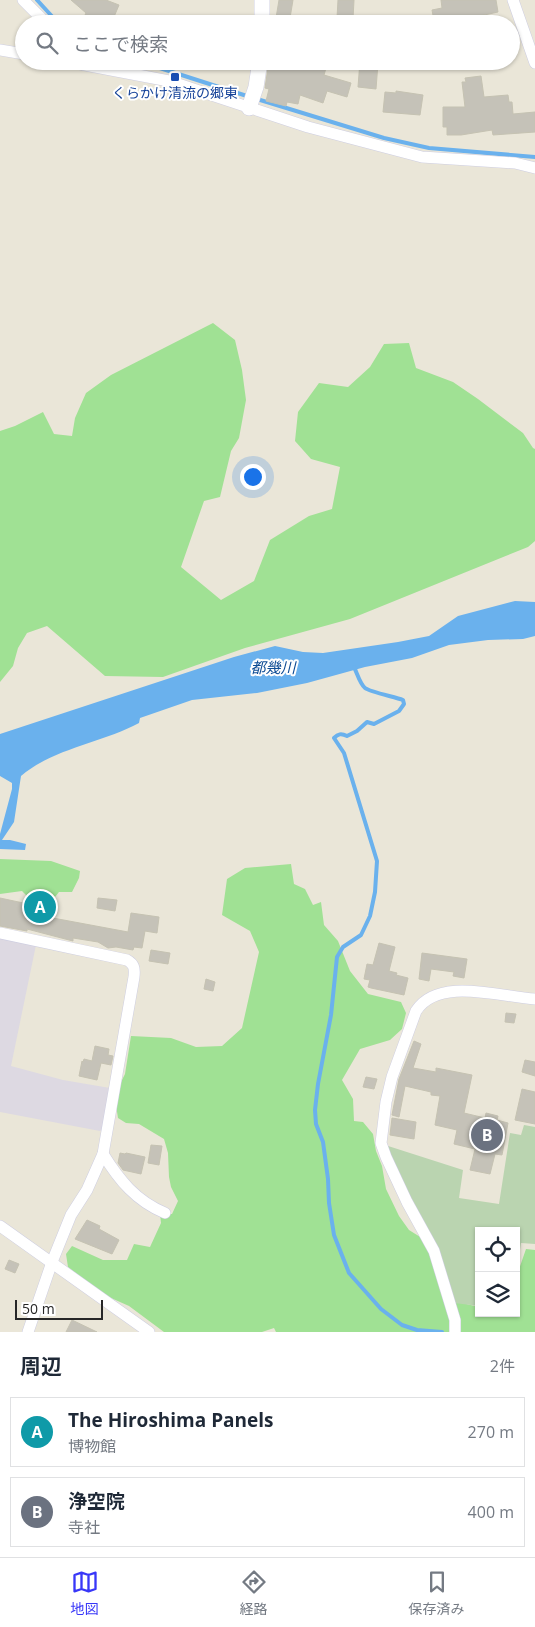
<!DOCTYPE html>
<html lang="ja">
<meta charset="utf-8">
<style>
:root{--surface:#fff;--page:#f6f6f7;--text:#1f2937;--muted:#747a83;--line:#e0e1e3;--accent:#3837f8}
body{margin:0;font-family:"Open Sans","Noto Sans JP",sans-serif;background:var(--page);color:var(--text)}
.controls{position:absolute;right:15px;bottom:15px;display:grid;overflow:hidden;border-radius:0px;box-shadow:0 1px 4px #0004}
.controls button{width:45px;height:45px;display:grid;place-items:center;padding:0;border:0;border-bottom:1px solid var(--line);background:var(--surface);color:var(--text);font:25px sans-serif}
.scale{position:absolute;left:15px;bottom:12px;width:88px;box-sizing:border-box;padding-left:5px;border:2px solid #272727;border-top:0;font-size:14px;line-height:18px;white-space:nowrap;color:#272727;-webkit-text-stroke:4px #fff;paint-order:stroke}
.you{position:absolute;left:252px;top:476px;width:18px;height:18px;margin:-12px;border:4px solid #fff;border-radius:50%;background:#1a73e8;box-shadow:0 0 0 8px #1a73e833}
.badge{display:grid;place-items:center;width:32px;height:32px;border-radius:50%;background:var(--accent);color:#fff;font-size:16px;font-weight:700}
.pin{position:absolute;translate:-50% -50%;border:2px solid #fff;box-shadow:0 1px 5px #0006}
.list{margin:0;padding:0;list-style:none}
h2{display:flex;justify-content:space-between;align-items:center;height:65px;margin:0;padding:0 20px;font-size:21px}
h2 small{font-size:16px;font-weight:400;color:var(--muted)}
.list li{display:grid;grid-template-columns:32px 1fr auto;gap:15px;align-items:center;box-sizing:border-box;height:70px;margin:0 10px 10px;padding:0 10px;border:1px solid var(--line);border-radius:0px}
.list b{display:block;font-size:19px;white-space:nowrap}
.list p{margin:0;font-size:16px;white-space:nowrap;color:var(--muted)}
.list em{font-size:16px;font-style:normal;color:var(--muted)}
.icon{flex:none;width:28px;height:28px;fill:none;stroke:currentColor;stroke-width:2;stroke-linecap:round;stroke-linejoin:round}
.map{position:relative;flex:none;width:535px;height:1332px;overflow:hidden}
.search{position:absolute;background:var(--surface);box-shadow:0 1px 4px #0004;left:15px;right:15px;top:15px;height:55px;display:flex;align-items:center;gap:12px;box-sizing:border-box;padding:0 18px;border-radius:28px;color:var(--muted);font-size:19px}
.sheet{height:225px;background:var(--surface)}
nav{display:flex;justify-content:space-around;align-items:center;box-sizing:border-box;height:70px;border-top:1px solid var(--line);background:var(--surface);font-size:14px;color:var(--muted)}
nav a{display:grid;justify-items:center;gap:2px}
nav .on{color:var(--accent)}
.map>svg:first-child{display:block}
</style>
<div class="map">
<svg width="535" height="1332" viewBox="0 0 535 1332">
<rect width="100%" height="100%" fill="#eae6d8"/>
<path fill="#ddd9e2" d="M0,937l36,8 -25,121 52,14 47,8 -6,41 -4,2 -100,-19z"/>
<g fill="#a0e194">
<path d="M213,323l22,17 7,30 4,30 -7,38 -8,13 -11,46 -16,4 -23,66 40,33 33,-19 16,-41 39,-24 23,-7 8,-42 -29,-8 -16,-18 3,-29 21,-29 29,4 22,-20 14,-23 25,-1 7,25 37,14 25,17 45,34 10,15 2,1v92l-7,6 -178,72 -105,29 -82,29 -58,-1 -58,-50 -20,7 -9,15 -5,18 -13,16v-251l15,-5 28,-14 11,22 18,2 3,-18 11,-25 25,-18z"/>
<path d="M0,859l51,2 29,10 -1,7 -7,14h-13l-4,5 -10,6 -17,-6 -6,-6 -22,3z"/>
<path d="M291,864l3,20 11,5 8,16 8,-3 3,23 14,16 12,30 18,23 33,8 5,11 -4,16 -12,11 -30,9 -18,31 11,19 1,22 9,1 10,12 3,17 6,15 4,23 13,27 10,14 16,10 37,63 17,4v6h37v-35l10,-29 9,1v82h-259l-2,-4 -12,4h-98l-35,-26 -27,-12 -34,-27 -2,-13 6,-8 31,14h24l7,-16 16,3 11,-24 -1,-9h12l6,-13 -7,-14 -2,-10 -1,-24 -4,-14 -25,-15 -13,-1 -8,-5 -2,-13 3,-19 6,-12 6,-38 40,2 25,9 26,-1 20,-18 17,-76 -9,-21 -28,-16 5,-36 18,-11z"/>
</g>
<path fill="#bad4b0" d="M524,1125l11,2v117l-14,-1 -5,32v-44h-37v75l-25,-3 -69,-158 78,25 -4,28 40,6 11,-71 11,2z"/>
<path fill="#6ab1ed" d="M515,601l20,1v34l-12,3 -35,1 -39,5 -37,13 -47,9 -58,16 -50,10 -65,7 -52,18 -1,5c-37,20 -85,25 -118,53l-7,46 -12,18h8l16,4 -1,6 -25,-1v-15l12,-45v-6l-12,-7v-42l234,-77 41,-11 28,6 20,1 75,-11 31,-6 29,-20z"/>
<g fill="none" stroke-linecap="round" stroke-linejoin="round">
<g stroke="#6ab1ed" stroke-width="4">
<path d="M37,0l22,24"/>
<path d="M138,61l112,36"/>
<path d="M257,99l127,39 45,10 106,9"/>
<path d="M354,667c3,6 6,17 11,21 5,4 30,9 38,12l1,4 -5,7 -25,13 -7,-2 -10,9 -10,5c-6,-3 -9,-2 -13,2l10,15 33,108 -2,31 -5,24 -9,19 -18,12 -6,10 -6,58 -13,69 -3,26 1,14 7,18 5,37 1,24 5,32 15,38 32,36 21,16 15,5 25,2"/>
</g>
</g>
<g fill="#c5c2b8" stroke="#c5c2b2">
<path d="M71,0h35l13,5 -8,19h-17l3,-5 -12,-4 1,-2z"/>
<path d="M279,0h14l-4,24h-14z"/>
<path d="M338,0h16l-1,19 -16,-1z"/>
<path d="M441,0h55l2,12 -23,5 1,7h-38v-3h-4l-2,-11 10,-2z"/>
<path d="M269,61h13l21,5 1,-5h24l-4,14 27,8 -4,14 -20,-6 -4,12 -23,-8 -2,9 -11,-2 -1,4 -20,-5 3,-12 -4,-1z"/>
<path d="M360,61l18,2 -2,26 -18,-2z"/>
<path d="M481,76l3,21 24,-2 1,7h3l1,12 22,-2v20l-42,3 -1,-5 -31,5h-14v-8h-4v-20h22l-3,-25h4l-1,-4z"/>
<path d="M396,91l27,4 -3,20 -37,-3 2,-20 11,1z"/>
<path d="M0,898l28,6 -2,9 102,19 3,-19 28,4 -2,16 -12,-2 -3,17 -8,-1 -1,3 -17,-3 -8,1 -10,-6 -25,-4v3l-46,-12v2l-27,-5z"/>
<path d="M98,898l19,2 -2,11 -18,-3z"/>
<path d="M379,943l16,4 -6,24 8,2 -1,2 12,3 -4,17 -33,-7 -3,-1 2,-7 -6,-1 3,-15 6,1z"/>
<path d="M151,950l19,3 -2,11 -19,-3z"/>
<path d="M422,953l45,6 -3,19 -11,-2 1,-4 -23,-3 -2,12 -10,-2z"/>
<path d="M206,979l9,3 -2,9 -9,-2z"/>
<path d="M506,1013l10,1 -2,9 -9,-1z"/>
<path d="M414,1041l7,3 -8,24 23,4v-4l36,7 -8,38 21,5 1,-5 12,3 -1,4 11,3 -6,32 -7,-1 -5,20 -20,-4 5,-21 -21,-5 3,-14 -22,-5 5,-29 -9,-1v-3l-26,-6 -6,31 -7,-2 7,-36z"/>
<path d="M95,1046l14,3 -1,6 5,1 -2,9 -10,-2 -4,17 -18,-4 3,-15 1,1 1,-3 8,2z"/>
<path d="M525,1060l10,2v14l-13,-4z"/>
<path d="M366,1077l11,2 -3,10 -11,-2z"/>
<path d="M522,1089l13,3v32l-20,-4z"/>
<path d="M392,1118l24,4 -2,17 -24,-4z"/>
<path d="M151,1145l11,1 -3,19 -11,-2z"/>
<path d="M120,1153l5,1 1,-1 19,4 -4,17 -18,-4 -5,-7z"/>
<path d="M87,1220l13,6 -1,3 20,11 -7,14 -37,-15z"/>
<path d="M9,1260l10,4 -4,9 -10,-4z"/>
<path d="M72,1320l25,12h-31z"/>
</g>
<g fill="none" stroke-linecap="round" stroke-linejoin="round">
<g stroke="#cecee1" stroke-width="12">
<g id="minor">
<path d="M23,0l24,24"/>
<path d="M513,0l22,63"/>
<path d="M0,50l24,4"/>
<path d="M64,61l105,20 139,46 114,30 93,6 20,5"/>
<path d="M0,933l127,27c7,4 8,8 7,17l-31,177 -16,36 -16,25 -19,47 -24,70"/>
<path d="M103,1154c16,26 33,47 62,59"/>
<path d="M0,1226l149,106"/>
<path d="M455,1332v-12l-21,-69 -27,-49 -21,-45 -5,-14 5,-41 6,-25 24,-66c22,-35 85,-14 119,-12"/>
</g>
</g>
<g stroke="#cecee1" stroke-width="16">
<g id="tertiary">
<path d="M262,24v-24"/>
<path d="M249,108l7,-21 4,-26"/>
</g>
</g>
<use href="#minor" stroke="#fff" stroke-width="11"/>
<use href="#tertiary" stroke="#fff" stroke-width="15"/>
</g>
<rect fill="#1a4fb4" stroke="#fff" stroke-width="2" x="170" y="72" width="10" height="10" rx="2.5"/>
<g text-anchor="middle" stroke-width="4" stroke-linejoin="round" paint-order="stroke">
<g font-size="14" fill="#164399" stroke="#fff">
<text x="175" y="98">くらかけ清流の郷東</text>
</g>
<g font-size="15" font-style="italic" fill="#0e4c94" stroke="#fff">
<text x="273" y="673">都幾川</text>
</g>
</g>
</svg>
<div class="controls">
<button><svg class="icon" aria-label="locate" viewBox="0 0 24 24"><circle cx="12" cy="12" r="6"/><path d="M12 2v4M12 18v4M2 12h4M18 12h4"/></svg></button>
<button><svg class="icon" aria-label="layers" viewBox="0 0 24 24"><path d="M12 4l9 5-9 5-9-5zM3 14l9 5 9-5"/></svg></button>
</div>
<div class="scale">50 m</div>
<div class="you"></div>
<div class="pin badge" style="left:40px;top:907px;background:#0f9aa8">A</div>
<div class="pin badge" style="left:487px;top:1135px;background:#6b7280">B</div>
<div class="search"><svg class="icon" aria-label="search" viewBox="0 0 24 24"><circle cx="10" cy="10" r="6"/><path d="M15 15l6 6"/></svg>ここで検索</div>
</div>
<section class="sheet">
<h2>周辺<small>2件</small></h2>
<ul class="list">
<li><span class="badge" style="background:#0f9aa8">A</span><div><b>The Hiroshima Panels</b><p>博物館</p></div><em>270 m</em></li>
<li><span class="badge" style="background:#6b7280">B</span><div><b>浄空院</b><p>寺社</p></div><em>400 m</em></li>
</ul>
</section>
<nav>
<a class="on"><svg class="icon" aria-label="map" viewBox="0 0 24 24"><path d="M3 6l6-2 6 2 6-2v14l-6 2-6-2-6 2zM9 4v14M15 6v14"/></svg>地図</a>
<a><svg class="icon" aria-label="directions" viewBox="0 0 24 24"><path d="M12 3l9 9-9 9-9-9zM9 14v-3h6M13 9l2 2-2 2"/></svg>経路</a>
<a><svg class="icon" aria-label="saved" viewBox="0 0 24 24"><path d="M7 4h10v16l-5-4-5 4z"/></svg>保存済み</a>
</nav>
